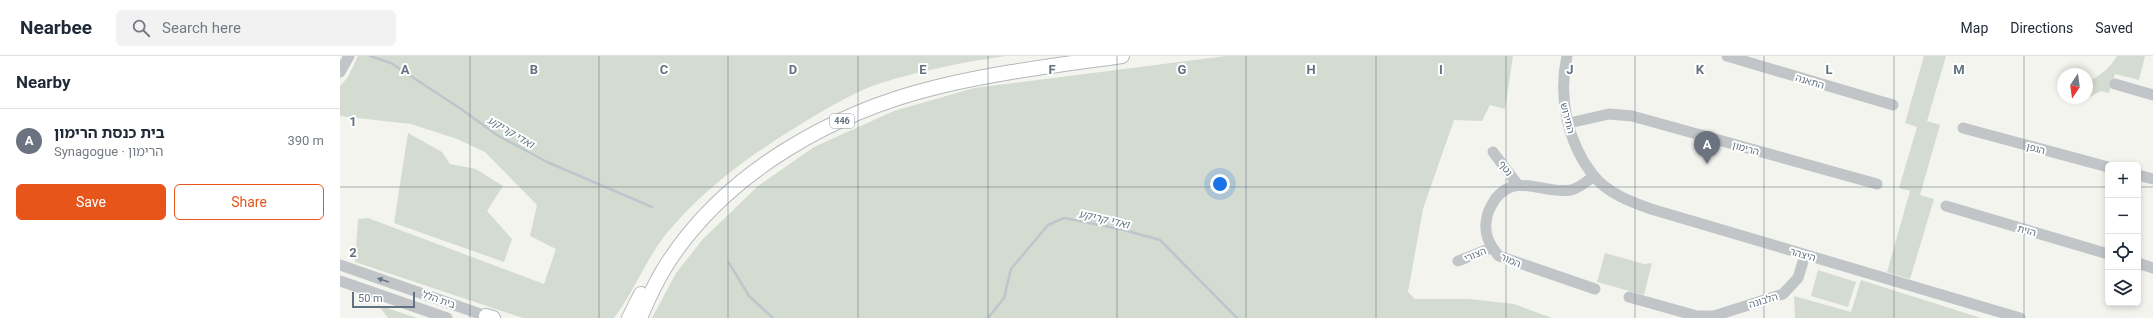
<!DOCTYPE html>
<meta charset="utf-8">
<style>
:root{--surface:#fff;--page:#f2f2f3;--text:#1f2937;--muted:#747a83;--line:#e0e1e3;--accent:#e8551b}
body{margin:0;font-family:Roboto,"Noto Sans Hebrew",sans-serif;background:var(--page);color:var(--text)}
.controls{position:absolute;right:12px;bottom:12px;display:grid;overflow:hidden;border-radius:6px;box-shadow:0 2px 6px #0003}
.controls button{width:36px;height:36px;display:grid;place-items:center;padding:0;border:0;border-bottom:1px solid var(--line);background:var(--surface);color:var(--text);font:20px sans-serif}
.compass{position:absolute;left:1717px;top:12px;width:36px;height:36px;border-radius:50%;background:var(--surface);box-shadow:0 2px 6px #0003;rotate:193deg}
.scale{position:absolute;left:12px;bottom:10px;width:63px;box-sizing:border-box;padding-left:4px;border:2px solid #627282;border-top:0;font-size:11px;line-height:14px;white-space:nowrap;color:#627282;-webkit-text-stroke:3px #fff;paint-order:stroke}
.you{position:absolute;left:880px;top:128px;width:14px;height:14px;margin:-10px;border:3px solid #fff;border-radius:50%;background:#1a73e8;box-shadow:0 0 0 6px #1a73e833}
.badge{display:grid;place-items:center;width:26px;height:26px;border-radius:50%;background:var(--accent);color:#fff;font-size:13px;font-weight:700}
.pin{position:absolute;translate:-50% -33px;filter:drop-shadow(0 1px 2px #0008)}
.pin::after{content:'';position:absolute;top:21px;width:14px;height:12px;background:inherit;clip-path:polygon(0 0,100% 0,50% 100%)}
.list{margin:0;padding:0;list-style:none}
h2{display:flex;justify-content:space-between;align-items:center;height:52px;margin:0;padding:0 16px;font-size:17px}
h2 small{font-size:13px;font-weight:400;color:var(--muted)}
.list li{display:grid;grid-template-columns:26px 1fr auto;gap:12px;align-items:center;box-sizing:border-box;height:64px;padding:0 16px;border-top:1px solid var(--line)}
.list b{display:block;font-size:15px;white-space:nowrap}
.list p{margin:0;font-size:13px;white-space:nowrap;color:var(--muted)}
.list em{font-size:13px;font-style:normal;color:var(--muted)}
.actions{display:flex;gap:8px;padding:12px 16px}
.actions a{flex:1;padding:9px 0;border:1px solid var(--accent);border-radius:6px;text-align:center;font-size:14px;color:var(--accent)}
.actions .main{background:var(--accent);color:#fff}
.icon{flex:none;width:22px;height:22px;fill:none;stroke:currentColor;stroke-width:2;stroke-linecap:round;stroke-linejoin:round}
.map{position:relative;flex:none;width:1813px;height:262px;overflow:hidden}
header{display:flex;align-items:center;gap:24px;box-sizing:border-box;height:56px;padding:0 20px;background:var(--surface);border-bottom:1px solid var(--line)}
header strong{font-size:19px}
nav{display:flex;gap:22px;margin-inline-start:auto;font-size:14px}
.search{width:280px;height:36px;background:var(--page);display:flex;align-items:center;gap:10px;box-sizing:border-box;padding:0 14px;border-radius:6px;color:var(--muted);font-size:15px}
main{display:flex}
aside{flex:1;background:var(--surface)}
.map>svg:first-child{display:block}
</style>
<header>
<strong>Nearbee</strong>
<div class="search"><svg class="icon" aria-label="search" viewBox="0 0 24 24"><circle cx="10" cy="10" r="6"/><path d="M15 15l6 6"/></svg>Search here</div>
<nav><a>Map</a><a>Directions</a><a>Saved</a></nav>
</header>
<main>
<aside>
<h2>Nearby<small></small></h2>
<ul class="list">
<li><span class="badge" style="background:#6b7280">A</span><div><b>בית כנסת הרימון</b><p>Synagogue · הרימון</p></div><em>390 m</em></li>
</ul>
<div class="actions"><a class="main">Save</a><a>Share</a></div>
</aside>
<div class="map">
<svg width="1813" height="262" viewBox="0 0 1813 262">
<rect width="100%" height="100%" fill="#f4f4ef"/>
<g fill="#d4dbd0">
<path d="M18,0h648c-43,6 -87,15 -128,28 -21,7 -43,20 -62,31 -52,31 -103,65 -143,111 -25,27 -37,63 -59,92h-91l-168,-56 3,-43 10,-1 176,66 12,-35 -26,-13 7,-31 -52,-53 -28,-13 -46,-15 -71,-8v-30l8,-9z"/>
<path d="M886,0h287l-8,53 -15,-4 -8,16 -28,-1 -31,89 -15,83 7,7h55l44,5 38,14h-900l24,-45 27,-34 55,-53 56,-39 80,-36 80,-23z"/>
<path d="M1584,0h22l-19,65 13,4 -20,70 14,4 -24,80 -23,-7 23,-81 -11,-3 18,-61 -12,-4z"/>
<path d="M1777,0h28l-6,24 -24,-6 -6,19 -8,-2 -19,10 -1,-3h6v-16c13,-6 23,-14 30,-26z"/>
<path d="M68,77l34,19 8,12 26,5 27,17 -16,25 25,28 -8,23 -110,-39z"/>
<path d="M1265,197l39,11 8,-1 -8,32 -47,-13z"/>
<path d="M1478,214l38,12 -8,25 -37,-11z"/>
<path d="M1521,224l120,38h-186l-1,-22 57,16z"/>
<path d="M38,249l39,13h-29z"/>
</g>
<g fill="none" stroke-linecap="round" stroke-linejoin="round">
<g stroke="#bcc7cc" stroke-width="2.5">
<path d="M30,0l21,7 70,46 36,26 50,27 105,45"/>
<path d="M389,207l20,33 24,22"/>
<path d="M648,262l16,-20 7,-29 37,-44 16,-7 56,11 40,11 77,78"/>
</g>
<g stroke="#b4b8bc" stroke-width="16">
<g id="major">
<path d="M146,260l7,2"/>
<path d="M289,262l12,-24"/>
<path d="M300,262c8,-19 17,-39 29,-57 59,-90 165,-149 268,-174 61,-15 123,-22 185,-31"/>
</g>
</g>
<g stroke="#c1c5c8" stroke-width="11">
<path d="M1227,0c-9,40 0,86 26,119 14,18 38,27 58,34l369,109"/>
<path d="M1387,0l166,49"/>
<path d="M0,16l9,-16"/>
<path d="M1775,28l38,11"/>
<path d="M1229,67l40,-9 23,2 245,68"/>
<path d="M1623,72l145,39"/>
<path d="M1153,96l25,33"/>
<path d="M1798,119l15,4"/>
<path d="M1254,120c-8,6 -14,12 -23,14 -27,5 -54,-18 -75,8 -4,6 -8,12 -9,19 -4,16 2,28 12,39l96,33"/>
<path d="M1606,150l162,48"/>
<path d="M1118,205l33,-13"/>
<path d="M1798,207l15,5"/>
<path d="M0,209l146,51"/>
<path d="M0,225l107,37"/>
<path d="M1289,241l68,19h17l69,-22 15,-16 7,-23"/>
</g>
<use href="#major" stroke="#fff" stroke-width="14"/>
</g>
<defs><path id="oneway-solid" d="M-6-.8H1V-3.2L6.5 0L1 3.2V.8H-6Z"/></defs>
<use fill="#677686" href="#oneway-solid" transform="translate(43 224) rotate(-161)"/>
<path fill="none" stroke="#627282" stroke-width="1" stroke-opacity="0.55" d="M130,0v262M259,0v262M388,0v262M518,0v262M648,0v262M777,0v262M906,0v262M1036,0v262M1166,0v262M1295,0v262M1424,0v262M1554,0v262M1684,0v262M0,131h1768M1798,131h15"/>
<g text-anchor="middle" stroke-width="4" stroke-linejoin="round" paint-order="stroke">
<rect fill="#fff" stroke="#919ca8" stroke-width="1" x="490" y="58" width="24" height="14" rx="3"/>
<g font-size="9" font-weight="bold" fill="#627282">
<text x="502" y="68">446</text>
</g>
<g font-size="10" fill="#627282" stroke="#fff">
<text transform="translate(1470 25) rotate(17)" y="4">התאנה</text>
<text transform="translate(1228 62) rotate(76)" y="4">התירוש</text>
<text transform="translate(1406 92) rotate(16)" y="4">הרימון</text>
<text transform="translate(1696 92) rotate(15)" y="4">הגפן</text>
<text transform="translate(1166 112) rotate(53)" y="4">נטף</text>
<text transform="translate(1687 174) rotate(16)" y="4">הזית</text>
<text transform="translate(1135 198) rotate(-22)" y="4">הצורי</text>
<text transform="translate(1463 198) rotate(16)" y="4">היצהר</text>
<text transform="translate(1171 204) rotate(23)" y="4">המור</text>
<text transform="translate(99 243) rotate(19)" y="4">בית הלל</text>
<text transform="translate(1423 244) rotate(-17)" y="4">הלבונה</text>
</g>
<g font-size="11" font-style="italic" fill="#627a86" stroke="#fff">
<text transform="translate(171 76) rotate(31)" y="4">ואדי קריקע</text>
<text transform="translate(764 163) rotate(13)" y="4">ואדי קריקע</text>
</g>
</g>
<g font-size="13" text-anchor="middle" font-weight="bold" fill="#627282" stroke="#fff" stroke-width="4" stroke-linejoin="round" paint-order="stroke">
<text x="65" y="18">A</text>
<text x="194" y="18">B</text>
<text x="324" y="18">C</text>
<text x="453" y="18">D</text>
<text x="583" y="18">E</text>
<text x="712" y="18">F</text>
<text x="842" y="18">G</text>
<text x="971" y="18">H</text>
<text x="1101" y="18">I</text>
<text x="1230" y="18">J</text>
<text x="1360" y="18">K</text>
<text x="1489" y="18">L</text>
<text x="1619" y="18">M</text>
<text x="13" y="70">1</text>
<text x="13" y="201">2</text>
</g>
</svg>
<div class="controls">
<button>+</button>
<button>−</button>
<button><svg class="icon" aria-label="locate" viewBox="0 0 24 24"><circle cx="12" cy="12" r="6"/><path d="M12 2v4M12 18v4M2 12h4M18 12h4"/></svg></button>
<button><svg class="icon" aria-label="layers" viewBox="0 0 24 24"><path d="M12 4l9 5-9 5-9-5zM3 14l9 5 9-5"/></svg></button>
</div>
<svg class="compass" viewBox="-18 -18 36 36"><path d="M0-13l5 13h-10z" fill="#e53935"/><path d="M0 13l5-13h-10z" fill="#747a83"/></svg>
<div class="scale">50 m</div>
<div class="you"></div>
<div class="pin badge" style="left:1367px;top:108px;background:#6b7280">A</div>
</div>
</main>
